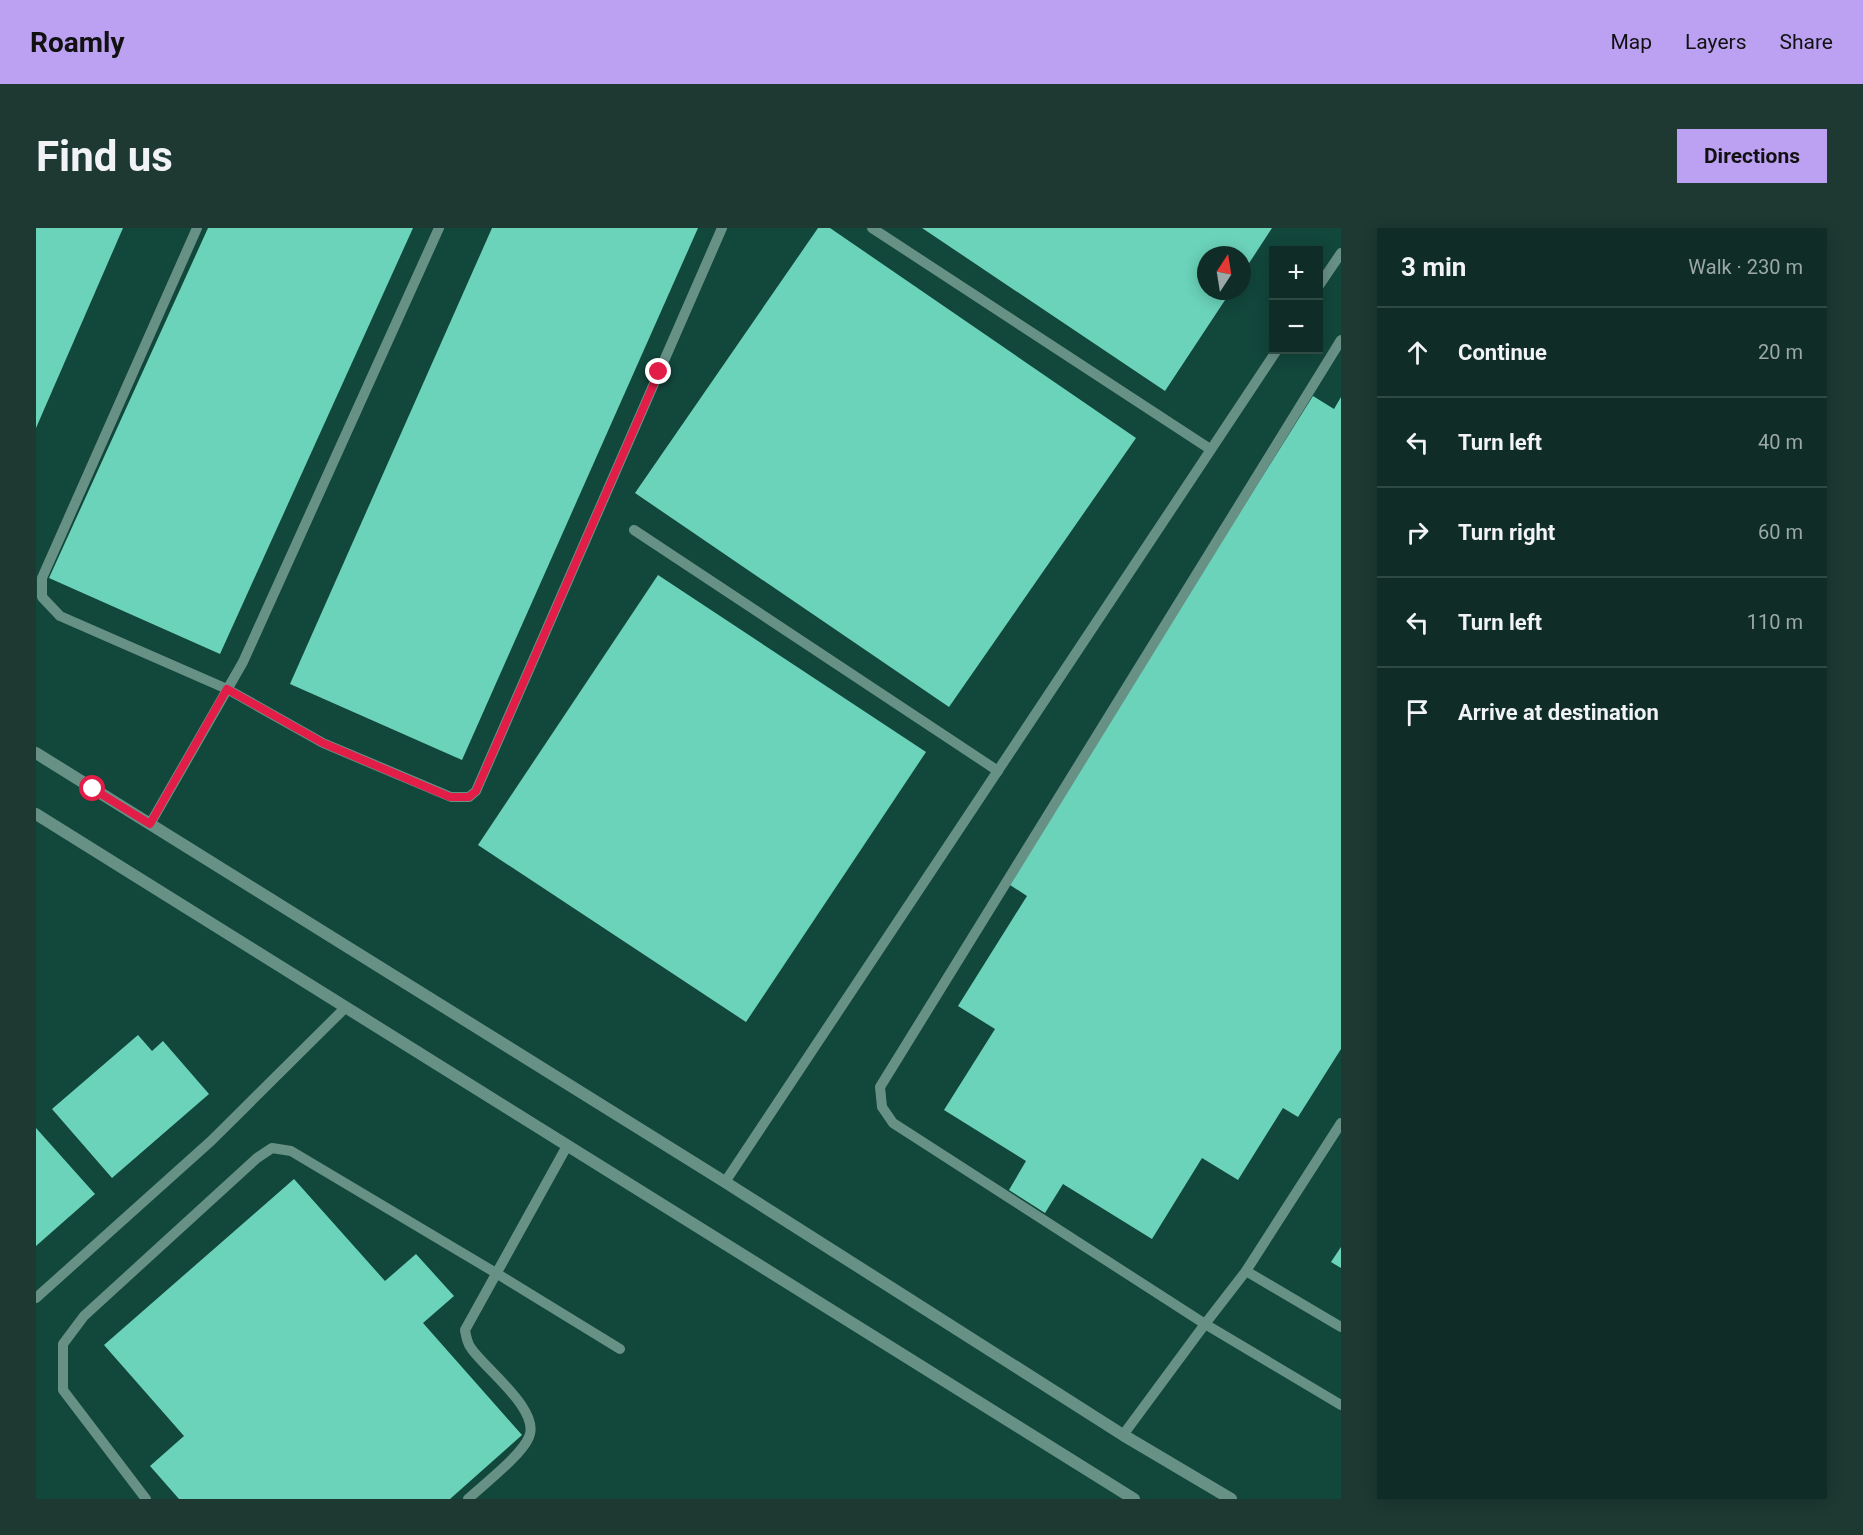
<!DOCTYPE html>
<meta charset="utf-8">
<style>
:root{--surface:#0f2d26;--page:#1d3932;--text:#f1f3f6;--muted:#9ba8a7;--line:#2f4943;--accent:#bca0f2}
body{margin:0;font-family:Roboto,sans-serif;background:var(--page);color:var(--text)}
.controls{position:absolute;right:18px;top:18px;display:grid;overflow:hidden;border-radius:0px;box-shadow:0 3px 15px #0003}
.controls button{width:54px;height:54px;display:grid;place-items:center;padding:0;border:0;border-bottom:2px solid var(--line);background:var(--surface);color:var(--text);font:30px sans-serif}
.compass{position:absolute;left:1161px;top:18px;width:54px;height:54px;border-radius:50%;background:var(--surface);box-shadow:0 3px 15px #0003;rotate:12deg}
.stop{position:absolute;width:18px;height:18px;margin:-14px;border:4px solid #e11d48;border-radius:50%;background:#fff}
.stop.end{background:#e11d48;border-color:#fff;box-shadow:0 2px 6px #0008}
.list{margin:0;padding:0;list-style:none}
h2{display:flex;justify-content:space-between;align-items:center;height:78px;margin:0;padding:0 24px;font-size:26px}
h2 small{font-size:20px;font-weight:400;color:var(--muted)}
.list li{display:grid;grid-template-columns:39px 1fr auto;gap:18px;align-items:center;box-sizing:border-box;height:90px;padding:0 24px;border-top:2px solid var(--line)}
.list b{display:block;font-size:22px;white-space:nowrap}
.list em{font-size:20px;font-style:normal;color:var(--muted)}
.icon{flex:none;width:33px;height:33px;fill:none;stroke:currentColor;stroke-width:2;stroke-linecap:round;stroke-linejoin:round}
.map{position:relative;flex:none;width:1305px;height:1271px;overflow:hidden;border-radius:0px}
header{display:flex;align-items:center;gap:36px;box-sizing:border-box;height:84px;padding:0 30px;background:var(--accent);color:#111}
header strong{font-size:28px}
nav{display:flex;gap:33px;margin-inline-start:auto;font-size:21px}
.intro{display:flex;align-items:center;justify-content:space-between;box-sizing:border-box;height:144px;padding:0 36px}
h1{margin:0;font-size:42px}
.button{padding:15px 27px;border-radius:0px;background:var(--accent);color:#111;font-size:21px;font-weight:700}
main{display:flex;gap:36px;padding:0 36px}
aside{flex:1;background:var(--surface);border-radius:0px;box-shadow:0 3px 15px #0003}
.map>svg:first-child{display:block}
</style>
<header>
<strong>Roamly</strong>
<nav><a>Map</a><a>Layers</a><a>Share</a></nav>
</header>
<div class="intro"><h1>Find us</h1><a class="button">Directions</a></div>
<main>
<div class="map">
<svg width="1305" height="1271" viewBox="0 0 1305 1271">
<rect width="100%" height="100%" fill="#143c33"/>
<path fill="#12473c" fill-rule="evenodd" d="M0,0h1305v1271h-1305zM1238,22h44v100h-44zM1170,27h36v36h-36z"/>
<g fill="#6cd3bb">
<path d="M0,0h87l-87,200z"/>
<path d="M172,0h205l-193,426 -171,-76z"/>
<path d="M456,0h206l-236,532 -172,-76z"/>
<path d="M782,0h12l306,210 -187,269 -314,-214z"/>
<path d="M886,0h350l-30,46v-19h-36v36h25l-66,100z"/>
<path d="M1277,168l21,13 7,-12v652l-43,68 -15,-9 -45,72 -36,-22 -50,81 -89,-55 -18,29 -36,-23 17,-29 -82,-51 51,-81 -37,-23 69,-110 -20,-13z"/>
<path d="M622,347l268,177 -180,270 -268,-177z"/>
<path d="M102,807l14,16 11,-10 46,53 -97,84 -60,-69z"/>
<path d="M0,900l59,66 -59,52z"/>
<path d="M258,951l91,102 31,-27 38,42 -31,27 99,112 -72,64h-271l-29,-33 34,-30 -80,-91z"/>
<path d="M1305,1019v21l-10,-6z"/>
</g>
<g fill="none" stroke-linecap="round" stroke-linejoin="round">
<g stroke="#689186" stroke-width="10">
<path d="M161,0l-155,350v19l18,19 167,73 96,54 128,54h18l7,-6 246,-563"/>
<path d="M836,0l338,221"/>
<path d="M1282,59l23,-34"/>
<path d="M1305,112l-461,747 2,20 11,16 312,201 41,-53 95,-148"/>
<path d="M598,302l364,241"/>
<path d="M114,596l93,-162 196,-434"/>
<path d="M689,954l552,-832"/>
<path d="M1210,1043l95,56"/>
<path d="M0,1070l175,-157 135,-134"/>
<path d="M1087,1207l82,-111 136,81"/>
<path d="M110,1271l-83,-109v-46l21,-28 173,-158 15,-10 19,3 205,122 124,76"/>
<path d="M432,1271c16,-15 53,-43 61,-62 12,-27 -45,-69 -58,-89 -4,-5 -5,-12 -6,-18l102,-184"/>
</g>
<g stroke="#689186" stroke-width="12">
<path d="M0,525l689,429 398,253 108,64"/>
<path d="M0,586l1098,685"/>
</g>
</g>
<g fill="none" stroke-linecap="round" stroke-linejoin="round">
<path stroke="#e11d48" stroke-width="8" d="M57,561l57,35 77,-135 96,54 127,54h19l7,-6 183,-419"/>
</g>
</svg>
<div class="controls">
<button>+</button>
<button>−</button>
</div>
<svg class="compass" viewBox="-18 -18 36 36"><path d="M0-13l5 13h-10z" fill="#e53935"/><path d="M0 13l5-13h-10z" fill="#9ba8a7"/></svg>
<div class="stop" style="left:57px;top:561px"></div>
<div class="stop end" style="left:623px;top:144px"></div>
</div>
<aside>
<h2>3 min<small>Walk · 230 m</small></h2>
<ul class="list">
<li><svg class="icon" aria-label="ahead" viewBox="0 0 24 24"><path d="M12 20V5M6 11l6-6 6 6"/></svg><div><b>Continue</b></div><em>20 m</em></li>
<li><svg class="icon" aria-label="left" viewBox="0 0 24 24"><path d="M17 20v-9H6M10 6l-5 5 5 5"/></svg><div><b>Turn left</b></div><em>40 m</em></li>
<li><svg class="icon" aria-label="right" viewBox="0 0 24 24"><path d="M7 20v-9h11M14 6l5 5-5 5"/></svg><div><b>Turn right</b></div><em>60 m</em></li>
<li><svg class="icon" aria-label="left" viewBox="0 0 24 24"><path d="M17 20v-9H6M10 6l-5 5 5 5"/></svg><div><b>Turn left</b></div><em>110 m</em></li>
<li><svg class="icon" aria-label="arrive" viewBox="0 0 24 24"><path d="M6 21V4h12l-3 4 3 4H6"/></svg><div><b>Arrive at destination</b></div></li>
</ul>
</aside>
</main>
